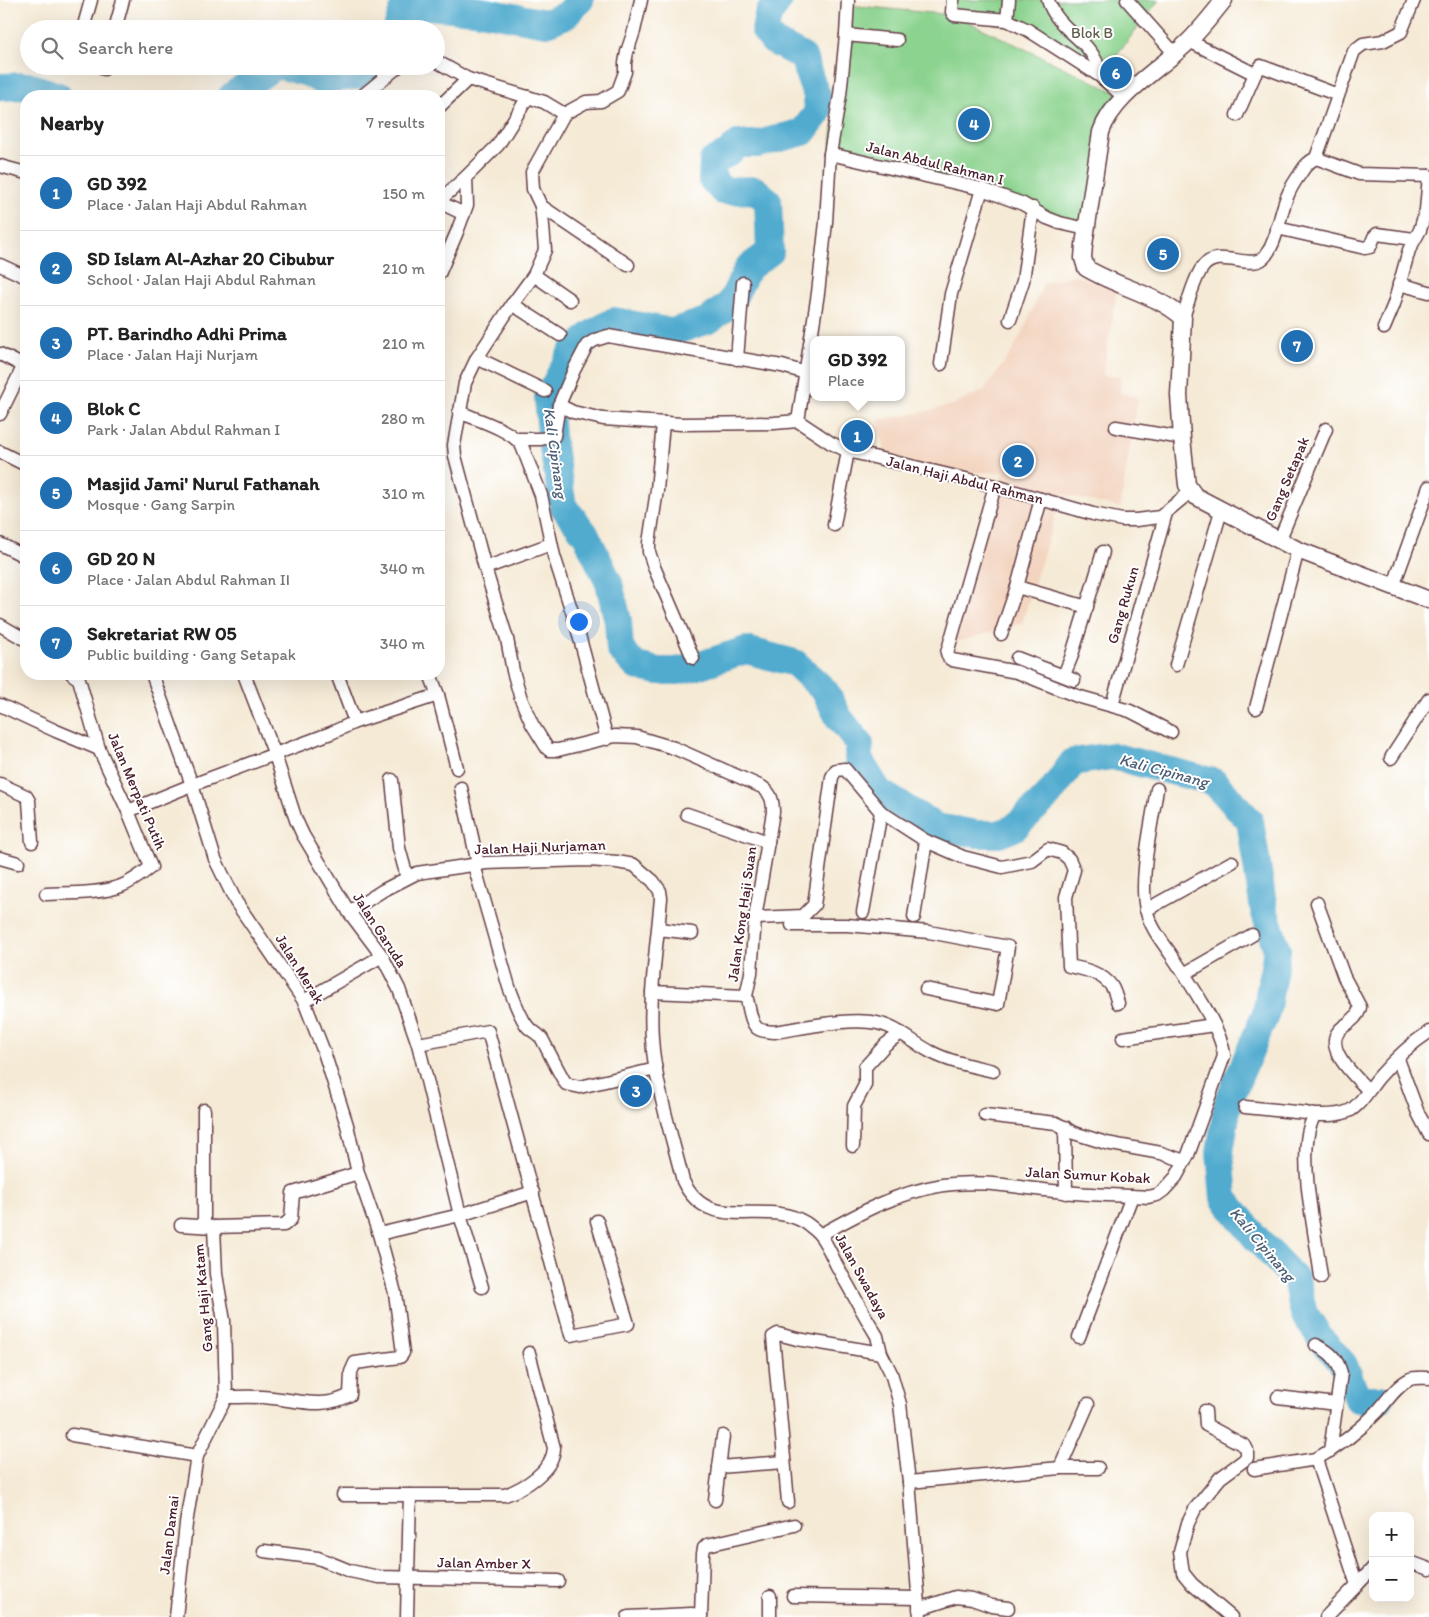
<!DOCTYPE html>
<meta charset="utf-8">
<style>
:root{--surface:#fff;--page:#f2f2f2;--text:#222;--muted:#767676;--line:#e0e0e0;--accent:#1f6fb2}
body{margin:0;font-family:Itim,sans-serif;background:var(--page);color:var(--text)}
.controls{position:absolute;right:15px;bottom:15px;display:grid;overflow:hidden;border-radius:10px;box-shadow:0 5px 20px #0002}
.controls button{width:45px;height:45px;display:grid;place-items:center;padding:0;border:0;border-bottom:1px solid var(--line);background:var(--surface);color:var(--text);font:25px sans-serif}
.you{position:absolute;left:578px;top:621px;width:18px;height:18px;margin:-12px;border:4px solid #fff;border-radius:50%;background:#1a73e8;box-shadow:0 0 0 8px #1a73e833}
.badge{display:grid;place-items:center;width:32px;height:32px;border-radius:50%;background:var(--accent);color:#fff;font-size:16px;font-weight:700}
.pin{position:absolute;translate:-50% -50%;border:2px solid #fff;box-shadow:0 1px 5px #0006}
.popup{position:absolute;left:810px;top:336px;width:95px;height:65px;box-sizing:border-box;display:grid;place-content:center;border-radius:10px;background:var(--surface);filter:drop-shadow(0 1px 4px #0005);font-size:16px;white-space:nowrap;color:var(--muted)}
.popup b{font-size:19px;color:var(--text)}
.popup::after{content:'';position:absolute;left:50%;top:100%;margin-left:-10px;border:10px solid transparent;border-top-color:var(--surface)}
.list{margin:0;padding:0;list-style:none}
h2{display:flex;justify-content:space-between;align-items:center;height:65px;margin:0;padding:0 20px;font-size:21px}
h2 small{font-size:16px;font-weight:400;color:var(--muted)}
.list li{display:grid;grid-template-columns:32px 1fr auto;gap:15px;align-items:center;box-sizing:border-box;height:75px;padding:0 20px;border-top:1px solid var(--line)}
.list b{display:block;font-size:19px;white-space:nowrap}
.list p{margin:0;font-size:16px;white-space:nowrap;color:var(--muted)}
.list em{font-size:16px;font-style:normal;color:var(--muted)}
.icon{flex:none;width:28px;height:28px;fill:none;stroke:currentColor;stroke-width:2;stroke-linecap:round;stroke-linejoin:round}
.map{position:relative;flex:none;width:1429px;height:1617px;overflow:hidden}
.search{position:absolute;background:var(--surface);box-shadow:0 5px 20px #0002;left:20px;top:20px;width:425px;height:55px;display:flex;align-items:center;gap:12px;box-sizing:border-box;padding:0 18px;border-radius:28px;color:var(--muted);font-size:19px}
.panel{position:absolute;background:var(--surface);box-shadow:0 5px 20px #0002;left:20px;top:90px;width:425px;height:590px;border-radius:20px}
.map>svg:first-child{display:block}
</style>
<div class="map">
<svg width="1429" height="1617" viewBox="0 0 1429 1617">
<rect width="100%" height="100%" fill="#fff"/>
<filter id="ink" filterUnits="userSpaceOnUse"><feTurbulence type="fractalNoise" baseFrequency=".02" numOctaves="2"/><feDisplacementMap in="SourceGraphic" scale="10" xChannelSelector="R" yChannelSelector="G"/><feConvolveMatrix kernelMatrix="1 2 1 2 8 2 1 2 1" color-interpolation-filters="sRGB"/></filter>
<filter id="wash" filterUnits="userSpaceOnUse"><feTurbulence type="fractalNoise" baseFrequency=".0096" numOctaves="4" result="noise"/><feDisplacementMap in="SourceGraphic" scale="20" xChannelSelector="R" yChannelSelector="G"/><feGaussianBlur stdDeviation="1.12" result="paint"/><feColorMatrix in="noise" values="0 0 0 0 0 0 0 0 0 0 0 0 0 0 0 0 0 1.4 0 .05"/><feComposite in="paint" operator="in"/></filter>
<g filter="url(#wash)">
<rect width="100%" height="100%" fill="#f5ead5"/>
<path fill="#f3d4bf" d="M1074,275l43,14 -14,86 18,2 -1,16 18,5 -18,110 -58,-14 -40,129 -68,20 49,-171 -50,1 -34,-8 -34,-12 -7,-33 41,-7 34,-8 31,-15 24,-32 14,-25 22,-50z"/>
<path fill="#8bd38e" stroke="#6a795c" d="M955,0h204l-59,76 -72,-46 -72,-14 165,79 -35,134 -104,-40 -152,-35 17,-149 106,10z"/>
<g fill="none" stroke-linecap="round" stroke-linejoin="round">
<g stroke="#51abcf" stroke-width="28">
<path d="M779,0l-11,15 -3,16 8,10 30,16 8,24 6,14 1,17 -15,20 -45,12h-20l-9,9 -16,8 -1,18 11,12 32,-1 13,11 2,51 -22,16 -18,36 -21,16 -37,12 -58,-11 -22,13 -21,20 -23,43 3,39 12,70 23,29 23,48 9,38 2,28 16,17 22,5h19l17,-4 52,-17 49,13 30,28 14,27 21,26 -2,14 21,34 57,35 42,7h21l15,-6 35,-33 24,-33 39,-6 102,26 36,39 14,89 13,40 -11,63 -38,89 -8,50 4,46 31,39 41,43 8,33 15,23 25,29 14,34h22"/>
<path d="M397,29l6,-19 24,-4 48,4 71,13 20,-8 14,-15"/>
<path d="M281,66l27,7 12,7 48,-6 5,-8"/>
<path d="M0,87l29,-1 29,10"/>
<path d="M232,96l42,-30"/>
</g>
</g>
</g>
<g filter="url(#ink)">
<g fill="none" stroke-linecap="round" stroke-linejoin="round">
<g stroke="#643d44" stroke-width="15">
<g id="minor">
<path d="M953,0l-1,12 2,3 53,5 21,10 72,46 24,21"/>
<path d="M1048,0c9,29 38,38 48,61 2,4 3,10 4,15"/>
<path d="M1127,0l48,54"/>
<path d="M1007,20l2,-20"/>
<path d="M83,29l8,-29"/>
<path d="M115,29l8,-29"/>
<path d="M846,35l51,5"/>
<path d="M1189,41l66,33"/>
<path d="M436,61l32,18 76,23 20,12"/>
<path d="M104,69l1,-3"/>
<path d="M362,96l37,-30"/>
<path d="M439,107l29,-28"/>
<path d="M564,114l-32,58 1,17 8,17 1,8 3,36 -11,25 -25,34 -32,49 -12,25 -11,62 1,11 30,112 22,71 6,32 8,28 11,25 15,24 2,2h9l57,-14 22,1 37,11 88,39c9,6 11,14 11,25l-18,106 -4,55 -5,23 -94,-4"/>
<path d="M564,114l22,-12 15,-1 17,-10 7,-19v-9l2,-11 7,-21 7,-31"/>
<path d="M1237,115l18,-41 6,-8 77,29"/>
<path d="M830,154l152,35 41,15 24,14 13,5 26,6"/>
<path d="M1316,158l38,-107 9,-7 20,-3 18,-9 13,-32"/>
<path d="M1316,158l43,16 70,2"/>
<path d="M0,166l26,7"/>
<path d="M439,201l27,-24 32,-32 30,-48"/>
<path d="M439,202l25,12"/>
<path d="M541,206l87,59"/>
<path d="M1277,228l88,20 5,-1 4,-10 3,-3 37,5"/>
<path d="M0,265l26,12"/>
<path d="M439,274l18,-42 10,-27 -1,-28"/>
<path d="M534,275l36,25"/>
<path d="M1399,284l30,8"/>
<path d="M512,304l48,31"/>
<path d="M1183,318c5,-15 10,-37 19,-50 16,-23 51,6 64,-13 12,-16 13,-39 21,-58 3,-8 8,-16 13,-23 5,-8 8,-12 16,-16"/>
<path d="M1010,320l13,-39 10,-73"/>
<path d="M1384,328l10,-24 15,-54 11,-20 6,-20 3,-34"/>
<path d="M0,354l26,13"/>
<path d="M477,358l68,33"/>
<path d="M737,359l6,-76"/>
<path d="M941,364l10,-70 31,-105"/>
<path d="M559,405l14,7 30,7 79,5 92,-1 24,-2 33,22 17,8 147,35 98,28 29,6h14l24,-3 30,-25"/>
<path d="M459,412c19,8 53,18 63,34l19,49 13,61 22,68 31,115"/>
<path d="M0,414l26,-53"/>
<path d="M798,421l20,-128 8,-71 4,-68 10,-59 6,-60 2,-35"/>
<path d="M663,423l-6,67 -8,53v9l5,15 39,91"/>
<path d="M1116,427l66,11"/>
<path d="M518,439h23l13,-3 5,-31 15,-35 13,-25 8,-5 13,-4 174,30 24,7"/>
<path d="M0,452l26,13"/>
<path d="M995,486l-48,167 2,5 3,2 65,12 60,24 53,15 41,21"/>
<path d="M834,525l14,-74"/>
<path d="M1279,541l47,-112"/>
<path d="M0,544l26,13"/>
<path d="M485,568l66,-24"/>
<path d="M1017,587l70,20"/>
<path d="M1393,587l36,-100"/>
<path d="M0,625l26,15"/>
<path d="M1001,634l16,-47 24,-88"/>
<path d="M1017,658l57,22"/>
<path d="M1176,665l45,-154"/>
<path d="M152,674l40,111 23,74 21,43 68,99 20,51 23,73 11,48 21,61 16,59 8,60 -3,4 -45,6 -4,9 -1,23c-26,14 -49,6 -77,3 -15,-2 -32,-1 -47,-1l-29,59 -11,68 -10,93"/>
<path d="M244,674l31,81 21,65 7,15 46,77 33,44 17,33 19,55 42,171 22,72"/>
<path d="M337,674l18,48"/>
<path d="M430,674l8,21 19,73"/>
<path d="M1064,675l7,-17 32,-106"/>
<path d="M0,705l56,26 43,18"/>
<path d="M1112,705l54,-192"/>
<path d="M1256,708l42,-158"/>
<path d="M1391,758l38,-59"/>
<path d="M392,780l7,68 8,29"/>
<path d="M0,784l26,12 3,5 3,41"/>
<path d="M461,788l17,76"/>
<path d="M128,811l64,-26 139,-52 24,-11 83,-27"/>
<path d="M687,814l81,28"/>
<path d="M0,858l18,5"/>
<path d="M474,865l35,122c5,13 10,28 18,39 4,5 11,7 15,13 8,15 15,30 24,45l14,3 76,-18"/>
<path d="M46,894c23,-1 54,0 75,-8 11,-4 21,-12 30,-19l-23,-56 -29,-62 -20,-70 -7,-5"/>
<path d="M1317,903l27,74 16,30c-2,10 -9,14 -17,20 -24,18 12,49 25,63"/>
<path d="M1146,910l86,-48"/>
<path d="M349,912l33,-21 35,-18 69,-10 102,-3 29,2 17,3 19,16 7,10 1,7c-4,47 -12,94 -9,141 3,46 20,97 31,142 26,55 82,16 123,42 4,3 11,8 14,12 7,9 12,21 17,31 13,23 26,47 40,70l4,17 10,20 9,31 9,78 11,135"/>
<path d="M863,912l18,-100"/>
<path d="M914,917l12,-76"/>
<path d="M755,918l48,-2 11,-11 18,-128 4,-7 9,-1 36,43 45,29 37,16 39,10 30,-6 16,-12 14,4 7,6 5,11 -8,27 3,69c15,3 34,7 43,21 3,5 4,11 6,16"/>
<path d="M792,925h55l82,7 79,15 -10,57 -72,-15"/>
<path d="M659,929l33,4"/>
<path d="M1184,974l68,-39"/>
<path d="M746,996c3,8 4,26 11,32 5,4 12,3 17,4 29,-4 75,-15 103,-9 20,4 36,20 54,29 19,10 41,14 62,19"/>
<path d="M304,1001l78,-45"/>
<path d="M1123,1038l91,-13"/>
<path d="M418,1044l70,-13 83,304 57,-11 -31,-103"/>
<path d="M1398,1059l20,54 11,21"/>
<path d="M1245,1107l61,6 8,2"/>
<path d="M985,1115l71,8 18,10 32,10 55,10 24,8"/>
<path d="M1065,1127l1,66"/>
<path d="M853,1146l1,-40 11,-21v-18l21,-23 15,-11"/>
<path d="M181,1225l33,2 70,-2 7,-6 2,-26 65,-20"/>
<path d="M204,1226v-116"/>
<path d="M214,1227l2,47 8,47 2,76"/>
<path d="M379,1234l81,-19 73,-23"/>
<path d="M820,1235c41,-23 76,-42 123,-50 40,-6 82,4 121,7 28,3 56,3 84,5l9,-2 7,-5 12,-13 12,-22 36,-99c-1,-26 -39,-81 -54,-103 -10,-14 -20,-27 -24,-44 -7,-31 6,-87 11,-120"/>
<path d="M1321,1277c-5,-41 -20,-103 -13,-143 1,-7 4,-13 6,-19 11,0 24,1 35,-4 11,-5 22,-25 31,-35 13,-15 32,-33 49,-44"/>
<path d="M1079,1337l53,-141"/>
<path d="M1316,1345c14,7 21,13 25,28l-11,78"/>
<path d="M1278,1397l58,7"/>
<path d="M1205,1411l1,14 39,21 2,4v8l-27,20 -25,31 -7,14 -8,29 3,21 9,11 39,33"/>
<path d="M72,1435l125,21"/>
<path d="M1316,1459c22,-12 44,-29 61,-47 10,-11 19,-26 33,-33 6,-2 13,-1 19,-1"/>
<path d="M719,1467l65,-5"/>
<path d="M1060,1468l28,-64"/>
<path d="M1254,1469l62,-10 41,126 -31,32"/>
<path d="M909,1482l151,-14h38"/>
<path d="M343,1495h162c19,-7 48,-24 49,-47l-25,-95"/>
<path d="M715,1500l8,-64"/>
<path d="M788,1502l-15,-165 5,-3 19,5 84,14"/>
<path d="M264,1551l54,7 32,13 29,6 179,4"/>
<path d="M1410,1562l19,7"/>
<path d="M1357,1585l16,-17"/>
<path d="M770,1596v21"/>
<path d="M793,1596l125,2"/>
<path d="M919,1609l37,-12 16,2 20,7 16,2"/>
<path d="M407,1617l3,-122"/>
<path d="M628,1617l63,-3 10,1"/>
<path d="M701,1617l2,-63 1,-6 3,-3 87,-20"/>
</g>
</g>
<g stroke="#643d44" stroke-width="19">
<path id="tertiary" d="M1224,0c-11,14 -22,28 -35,41 -28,28 -75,53 -88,91l-17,113 -1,13 3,10c31,19 71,26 97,50l-4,77 3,43 5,47 8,11 103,54 131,50"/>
</g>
<use href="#minor" stroke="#fff" stroke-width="12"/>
<use href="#tertiary" stroke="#fff" stroke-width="16"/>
</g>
</g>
<g text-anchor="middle" stroke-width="4" stroke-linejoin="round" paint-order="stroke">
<g font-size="15" fill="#615e4e" stroke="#fff">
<text x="1092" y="38">Blok B</text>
</g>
<g font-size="15" fill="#4a1f2b" stroke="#fff">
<text transform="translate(935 163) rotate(14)" y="5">Jalan Abdul Rahman I</text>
<text transform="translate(1287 479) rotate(-67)" y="5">Gang Setapak</text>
<text transform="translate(965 480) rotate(14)" y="5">Jalan Haji Abdul Rahman</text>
<text transform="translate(1123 605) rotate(-74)" y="5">Gang Rukun</text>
<text transform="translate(137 791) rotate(67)" y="5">Jalan Merpati Putih</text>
<text transform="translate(540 847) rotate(-2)" y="5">Jalan Haji Nurjaman</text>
<text transform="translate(742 914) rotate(-82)" y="5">Jalan Kong Haji Suan</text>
<text transform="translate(380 930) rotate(57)" y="5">Jalan Garuda</text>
<text transform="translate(300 969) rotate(58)" y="5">Jalan Merak</text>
<text transform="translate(1088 1175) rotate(3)" y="5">Jalan Sumur Kobak</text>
<text transform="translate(862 1276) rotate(61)" y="5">Jalan Swadaya</text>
<text transform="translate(203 1298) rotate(-95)" y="5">Gang Haji Katam</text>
<text transform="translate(169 1535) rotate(-83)" y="5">Jalan Damai</text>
<text transform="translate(484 1563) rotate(1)" y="5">Jalan Amber X</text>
</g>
<g font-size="16" font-style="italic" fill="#4d5e75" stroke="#fff">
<text transform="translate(556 453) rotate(82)" y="6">Kali Cipinang</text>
<text transform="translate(1164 770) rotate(15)" y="6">Kali Cipinang</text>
<text transform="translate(1263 1244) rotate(50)" y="6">Kali Cipinang</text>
</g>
</g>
</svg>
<div class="controls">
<button>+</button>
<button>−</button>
</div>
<div class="you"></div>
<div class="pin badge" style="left:857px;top:436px">1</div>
<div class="popup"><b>GD 392</b>Place</div>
<div class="pin badge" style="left:1018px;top:461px">2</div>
<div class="pin badge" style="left:636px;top:1091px">3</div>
<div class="pin badge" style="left:974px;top:124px">4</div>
<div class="pin badge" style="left:1163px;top:254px">5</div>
<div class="pin badge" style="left:1116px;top:73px">6</div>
<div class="pin badge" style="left:1297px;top:346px">7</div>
<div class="search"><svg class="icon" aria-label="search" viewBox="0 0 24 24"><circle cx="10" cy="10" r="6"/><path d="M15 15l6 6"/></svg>Search here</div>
<section class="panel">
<h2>Nearby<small>7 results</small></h2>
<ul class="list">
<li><span class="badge">1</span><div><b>GD 392</b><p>Place · Jalan Haji Abdul Rahman</p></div><em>150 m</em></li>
<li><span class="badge">2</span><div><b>SD Islam Al-Azhar 20 Cibubur</b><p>School · Jalan Haji Abdul Rahman</p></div><em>210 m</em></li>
<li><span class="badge">3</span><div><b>PT. Barindho Adhi Prima</b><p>Place · Jalan Haji Nurjam</p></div><em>210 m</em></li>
<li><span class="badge">4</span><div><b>Blok C</b><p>Park · Jalan Abdul Rahman I</p></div><em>280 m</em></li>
<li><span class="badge">5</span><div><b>Masjid Jami' Nurul Fathanah</b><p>Mosque · Gang Sarpin</p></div><em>310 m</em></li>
<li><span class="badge">6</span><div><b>GD 20 N</b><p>Place · Jalan Abdul Rahman II</p></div><em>340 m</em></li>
<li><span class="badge">7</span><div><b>Sekretariat RW 05</b><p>Public building · Gang Setapak</p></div><em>340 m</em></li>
</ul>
</section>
</div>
